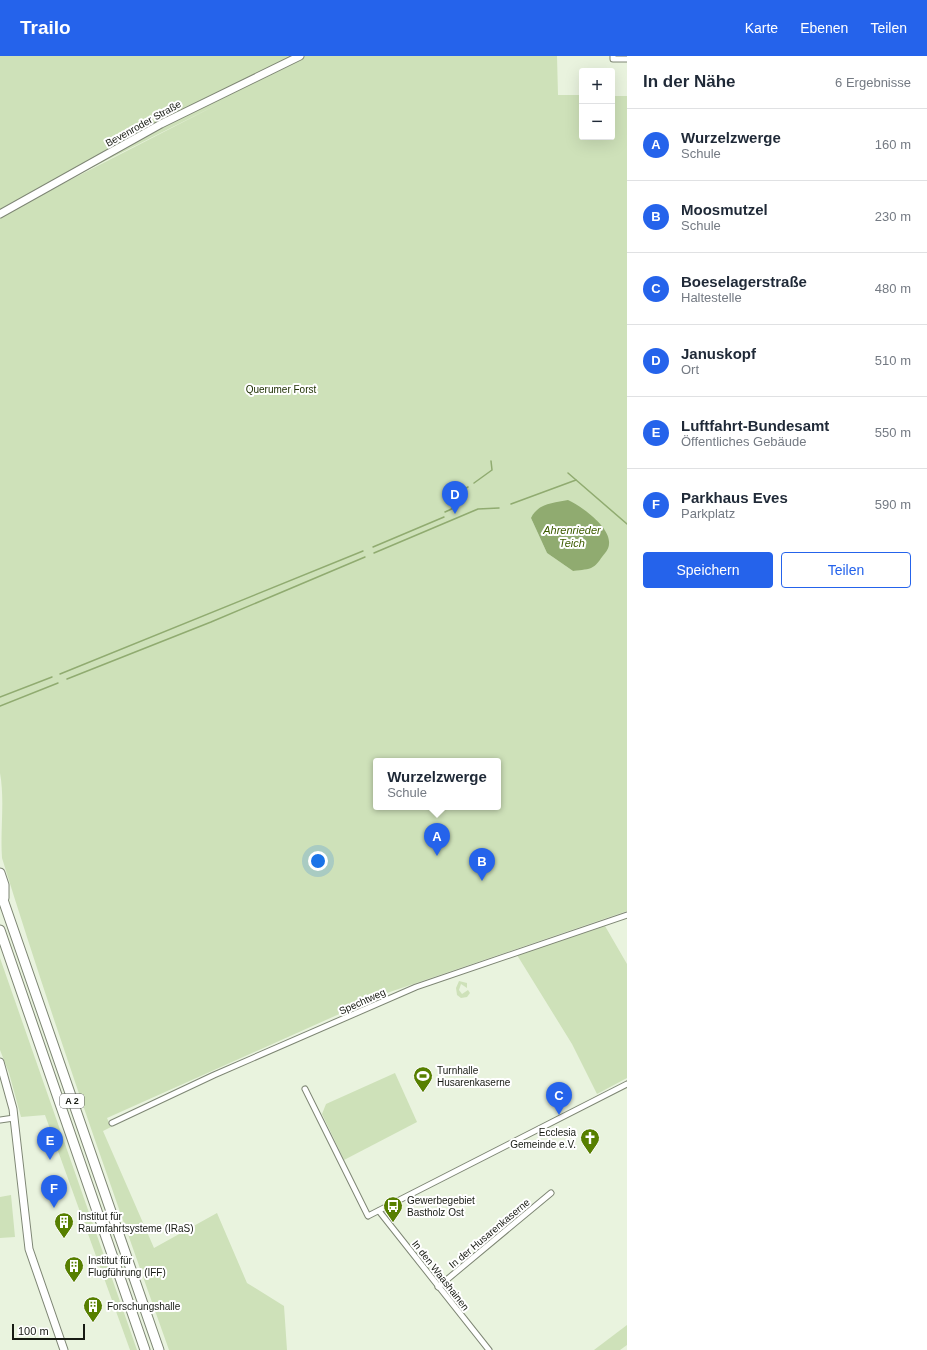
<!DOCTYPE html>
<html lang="de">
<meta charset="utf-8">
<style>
:root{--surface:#fff;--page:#f2f2f3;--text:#1f2937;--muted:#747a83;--line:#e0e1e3;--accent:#2563eb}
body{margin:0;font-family:Arial,sans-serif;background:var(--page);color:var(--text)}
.controls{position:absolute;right:12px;top:12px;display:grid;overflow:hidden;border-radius:4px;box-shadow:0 4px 16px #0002}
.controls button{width:36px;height:36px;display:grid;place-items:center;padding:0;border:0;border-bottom:1px solid var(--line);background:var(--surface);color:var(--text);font:20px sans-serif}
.scale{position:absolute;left:12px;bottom:10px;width:73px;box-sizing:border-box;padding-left:4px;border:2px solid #171a13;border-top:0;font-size:11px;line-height:14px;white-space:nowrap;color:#171a13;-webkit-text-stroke:3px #fff;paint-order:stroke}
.you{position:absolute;left:318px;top:805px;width:14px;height:14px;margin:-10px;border:3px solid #fff;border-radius:50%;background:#1a73e8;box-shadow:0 0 0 6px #1a73e833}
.badge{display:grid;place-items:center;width:26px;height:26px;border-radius:50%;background:var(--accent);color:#fff;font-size:13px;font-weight:700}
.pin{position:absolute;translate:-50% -33px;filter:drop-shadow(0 1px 2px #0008)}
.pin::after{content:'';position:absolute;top:21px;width:14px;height:12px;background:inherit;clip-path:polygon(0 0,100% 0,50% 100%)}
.popup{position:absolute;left:373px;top:702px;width:128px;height:52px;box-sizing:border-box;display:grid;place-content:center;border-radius:4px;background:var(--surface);filter:drop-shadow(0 1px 3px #0005);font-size:13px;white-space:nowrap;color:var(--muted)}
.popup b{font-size:15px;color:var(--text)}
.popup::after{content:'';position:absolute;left:50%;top:100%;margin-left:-8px;border:8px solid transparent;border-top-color:var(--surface)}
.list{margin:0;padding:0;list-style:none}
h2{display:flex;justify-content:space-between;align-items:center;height:52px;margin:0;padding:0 16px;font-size:17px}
h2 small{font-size:13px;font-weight:400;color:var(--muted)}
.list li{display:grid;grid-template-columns:26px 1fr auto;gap:12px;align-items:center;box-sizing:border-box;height:72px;padding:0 16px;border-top:1px solid var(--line)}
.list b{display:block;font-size:15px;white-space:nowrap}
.list p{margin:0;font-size:13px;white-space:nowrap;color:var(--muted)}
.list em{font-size:13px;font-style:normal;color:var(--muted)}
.actions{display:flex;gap:8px;padding:12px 16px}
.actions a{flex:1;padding:9px 0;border:1px solid var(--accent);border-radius:4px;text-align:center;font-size:14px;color:var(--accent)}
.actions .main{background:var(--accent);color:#fff}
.map{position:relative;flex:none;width:627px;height:1294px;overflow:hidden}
header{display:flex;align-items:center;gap:24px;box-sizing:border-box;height:56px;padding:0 20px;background:var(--accent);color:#fff}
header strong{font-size:19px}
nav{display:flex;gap:22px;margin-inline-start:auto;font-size:14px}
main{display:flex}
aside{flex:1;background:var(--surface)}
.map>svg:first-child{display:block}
</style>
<header>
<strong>Trailo</strong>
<nav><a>Karte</a><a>Ebenen</a><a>Teilen</a></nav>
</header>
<main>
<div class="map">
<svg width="627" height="1294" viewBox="0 0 627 1294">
<rect width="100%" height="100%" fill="#e9f3de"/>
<g fill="#cee1b9" fill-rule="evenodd">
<path d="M0,0h557l1,39h24v42h30v-41h15v815l-243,83 -277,124 4,9 -8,4 51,117 63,-35 30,70 37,23 3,44h-118c-58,-163 -116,-327 -167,-492 -2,-28 3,-57 -2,-85v-557l224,-115 -224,113zM531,462l76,32c-15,18 -11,17 -34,21l-26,-18zM376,705h122v46h-122z"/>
<path d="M605,870l22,38v114l-30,16 -25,-50 -55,-89z"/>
<path d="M0,902l137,392h-7l-85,-235 -24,2 -12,-44 -9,-23z"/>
<path d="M459,925l8,2v5l-6,-4 -2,6 3,4 6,-4 2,3 -3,4 -6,1 -4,-3 -1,-7z"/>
<path d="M395,1017l22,49 -73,38 -22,-46 4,-10z"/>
<path d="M11,1139l4,42 -15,1v-41z"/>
<path d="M627,1269v20l-7,5h-26z"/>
</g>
<path fill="#90ab70" d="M568,444c13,6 43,27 41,44 0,5 -4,9 -7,13 -3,4 -6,9 -11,11 -5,2 -13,2 -18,3l-26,-18 -16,-35c7,-15 23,-15 37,-18z"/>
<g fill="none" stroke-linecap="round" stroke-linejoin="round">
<g stroke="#90ab70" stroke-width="1.5">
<path d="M568,417l59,51"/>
<path d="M474,427l18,-13 -1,-9"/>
<path d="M511,448l65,-24"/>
<path d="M445,456c11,-5 21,-8 18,-22l5,-3"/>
<path d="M373,491l71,-30"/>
<path d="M374,497l104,-44 21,-1"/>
<path d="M60,618l303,-123"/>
<path d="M67,623l144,-57 154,-65"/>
<path d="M0,641l52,-20"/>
<path d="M0,650l58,-23"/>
</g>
<g stroke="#7e8674" stroke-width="7">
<g id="street">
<path d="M613,0v3h14"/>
<path d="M305,1033l63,127 259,-132"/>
<path d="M0,1064l14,-2"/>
<path d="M112,1067l102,-48 202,-88 211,-72"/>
<path d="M379,1155l110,139"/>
<path d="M438,1231l113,-94"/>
</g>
</g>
<g stroke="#7e8674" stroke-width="9">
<g id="secondary">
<path d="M0,158l161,-90 139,-68"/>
<path d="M0,1006l13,47 16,140 35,101"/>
</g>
</g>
<g stroke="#7e8674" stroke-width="11">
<g id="highway">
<path d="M0,817l4,12v13"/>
<path d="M0,835l159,459"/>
<path d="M0,874l145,420"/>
</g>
</g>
<use href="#street" stroke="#fff" stroke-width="5"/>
<use href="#secondary" stroke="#fff" stroke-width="7"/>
<use href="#highway" stroke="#fff" stroke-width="9"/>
</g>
<defs>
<g id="stadium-pin" transform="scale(1)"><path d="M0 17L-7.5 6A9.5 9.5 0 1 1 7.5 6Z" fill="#577f00" stroke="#fff"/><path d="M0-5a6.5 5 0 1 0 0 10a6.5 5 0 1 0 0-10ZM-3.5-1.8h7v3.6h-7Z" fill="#fff"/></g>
<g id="church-pin" transform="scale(1)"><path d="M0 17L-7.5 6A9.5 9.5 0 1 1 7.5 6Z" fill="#577f00" stroke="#fff"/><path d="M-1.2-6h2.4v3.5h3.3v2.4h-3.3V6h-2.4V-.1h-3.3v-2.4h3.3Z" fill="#fff"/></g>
<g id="bus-pin" transform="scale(1)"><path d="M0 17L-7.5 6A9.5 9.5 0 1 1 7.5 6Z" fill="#577f00" stroke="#fff"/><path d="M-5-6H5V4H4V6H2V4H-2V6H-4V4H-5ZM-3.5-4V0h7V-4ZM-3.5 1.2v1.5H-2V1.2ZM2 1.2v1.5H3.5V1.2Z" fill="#fff"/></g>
<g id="building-pin" transform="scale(1)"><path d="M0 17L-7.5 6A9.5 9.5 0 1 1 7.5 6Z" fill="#577f00" stroke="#fff"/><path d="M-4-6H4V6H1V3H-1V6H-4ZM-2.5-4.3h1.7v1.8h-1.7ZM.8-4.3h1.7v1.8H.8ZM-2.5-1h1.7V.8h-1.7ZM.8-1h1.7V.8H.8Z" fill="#fff"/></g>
</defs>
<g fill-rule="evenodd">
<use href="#stadium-pin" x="423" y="1020"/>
<use href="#church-pin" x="590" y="1082"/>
<use href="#bus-pin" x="393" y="1150"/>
<use href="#building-pin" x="64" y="1166"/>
<use href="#building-pin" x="74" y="1210"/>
<use href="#building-pin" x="93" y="1250"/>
</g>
<g text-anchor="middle" stroke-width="4" stroke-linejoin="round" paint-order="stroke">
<rect fill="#fff" stroke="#5d5f5a" stroke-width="1" x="60" y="1038" width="24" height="14" rx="3"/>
<g font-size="9" font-weight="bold" fill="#171a13">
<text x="72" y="1048">A 2</text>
</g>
<g font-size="10" fill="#171a13" stroke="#fff">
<text transform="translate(143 67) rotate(-29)" y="4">Bevenroder Straße</text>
<text transform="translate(362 945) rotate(-24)" y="4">Spechtweg</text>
<text transform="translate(489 1177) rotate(-40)" y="4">In der Husarenkaserne</text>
<text transform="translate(441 1219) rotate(52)" y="4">In den Waashainen</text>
</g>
<g font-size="10" fill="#223306" stroke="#fff">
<text x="281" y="337">Querumer Forst</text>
</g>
<g font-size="10" fill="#171a13" stroke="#fff" text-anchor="start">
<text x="437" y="1018">Turnhalle<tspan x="437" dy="12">Husarenkaserne</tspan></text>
<text x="576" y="1080" text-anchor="end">Ecclesia<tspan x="576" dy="12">Gemeinde e.V.</tspan></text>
<text x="407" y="1148">Gewerbegebiet<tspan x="407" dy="12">Bastholz Ost</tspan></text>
<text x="78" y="1164">Institut für<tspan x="78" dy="12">Raumfahrtsysteme (IRaS)</tspan></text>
<text x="88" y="1208">Institut für<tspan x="88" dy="12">Flugführung (IFF)</tspan></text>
<text x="107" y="1254">Forschungshalle</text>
</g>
<g font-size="11" font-style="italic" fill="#3d5c00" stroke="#fff">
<text x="572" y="478">Ahrenrieder<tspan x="572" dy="13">Teich</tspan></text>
</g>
</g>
</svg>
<div class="controls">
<button>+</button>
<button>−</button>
</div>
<div class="scale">100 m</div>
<div class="you"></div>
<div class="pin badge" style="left:437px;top:800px">A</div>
<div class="popup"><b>Wurzelzwerge</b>Schule</div>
<div class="pin badge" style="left:482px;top:825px">B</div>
<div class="pin badge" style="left:559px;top:1059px">C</div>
<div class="pin badge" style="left:455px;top:458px">D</div>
<div class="pin badge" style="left:50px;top:1104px">E</div>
<div class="pin badge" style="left:54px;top:1152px">F</div>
</div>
<aside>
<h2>In der Nähe<small>6 Ergebnisse</small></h2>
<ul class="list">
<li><span class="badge">A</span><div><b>Wurzelzwerge</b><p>Schule</p></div><em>160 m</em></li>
<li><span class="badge">B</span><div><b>Moosmutzel</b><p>Schule</p></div><em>230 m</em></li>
<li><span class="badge">C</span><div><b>Boeselagerstraße</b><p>Haltestelle</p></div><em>480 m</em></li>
<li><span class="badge">D</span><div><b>Januskopf</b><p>Ort</p></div><em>510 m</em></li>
<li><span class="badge">E</span><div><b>Luftfahrt-Bundesamt</b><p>Öffentliches Gebäude</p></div><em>550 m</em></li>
<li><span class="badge">F</span><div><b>Parkhaus Eves</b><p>Parkplatz</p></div><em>590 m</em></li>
</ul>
<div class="actions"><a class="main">Speichern</a><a>Teilen</a></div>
</aside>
</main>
